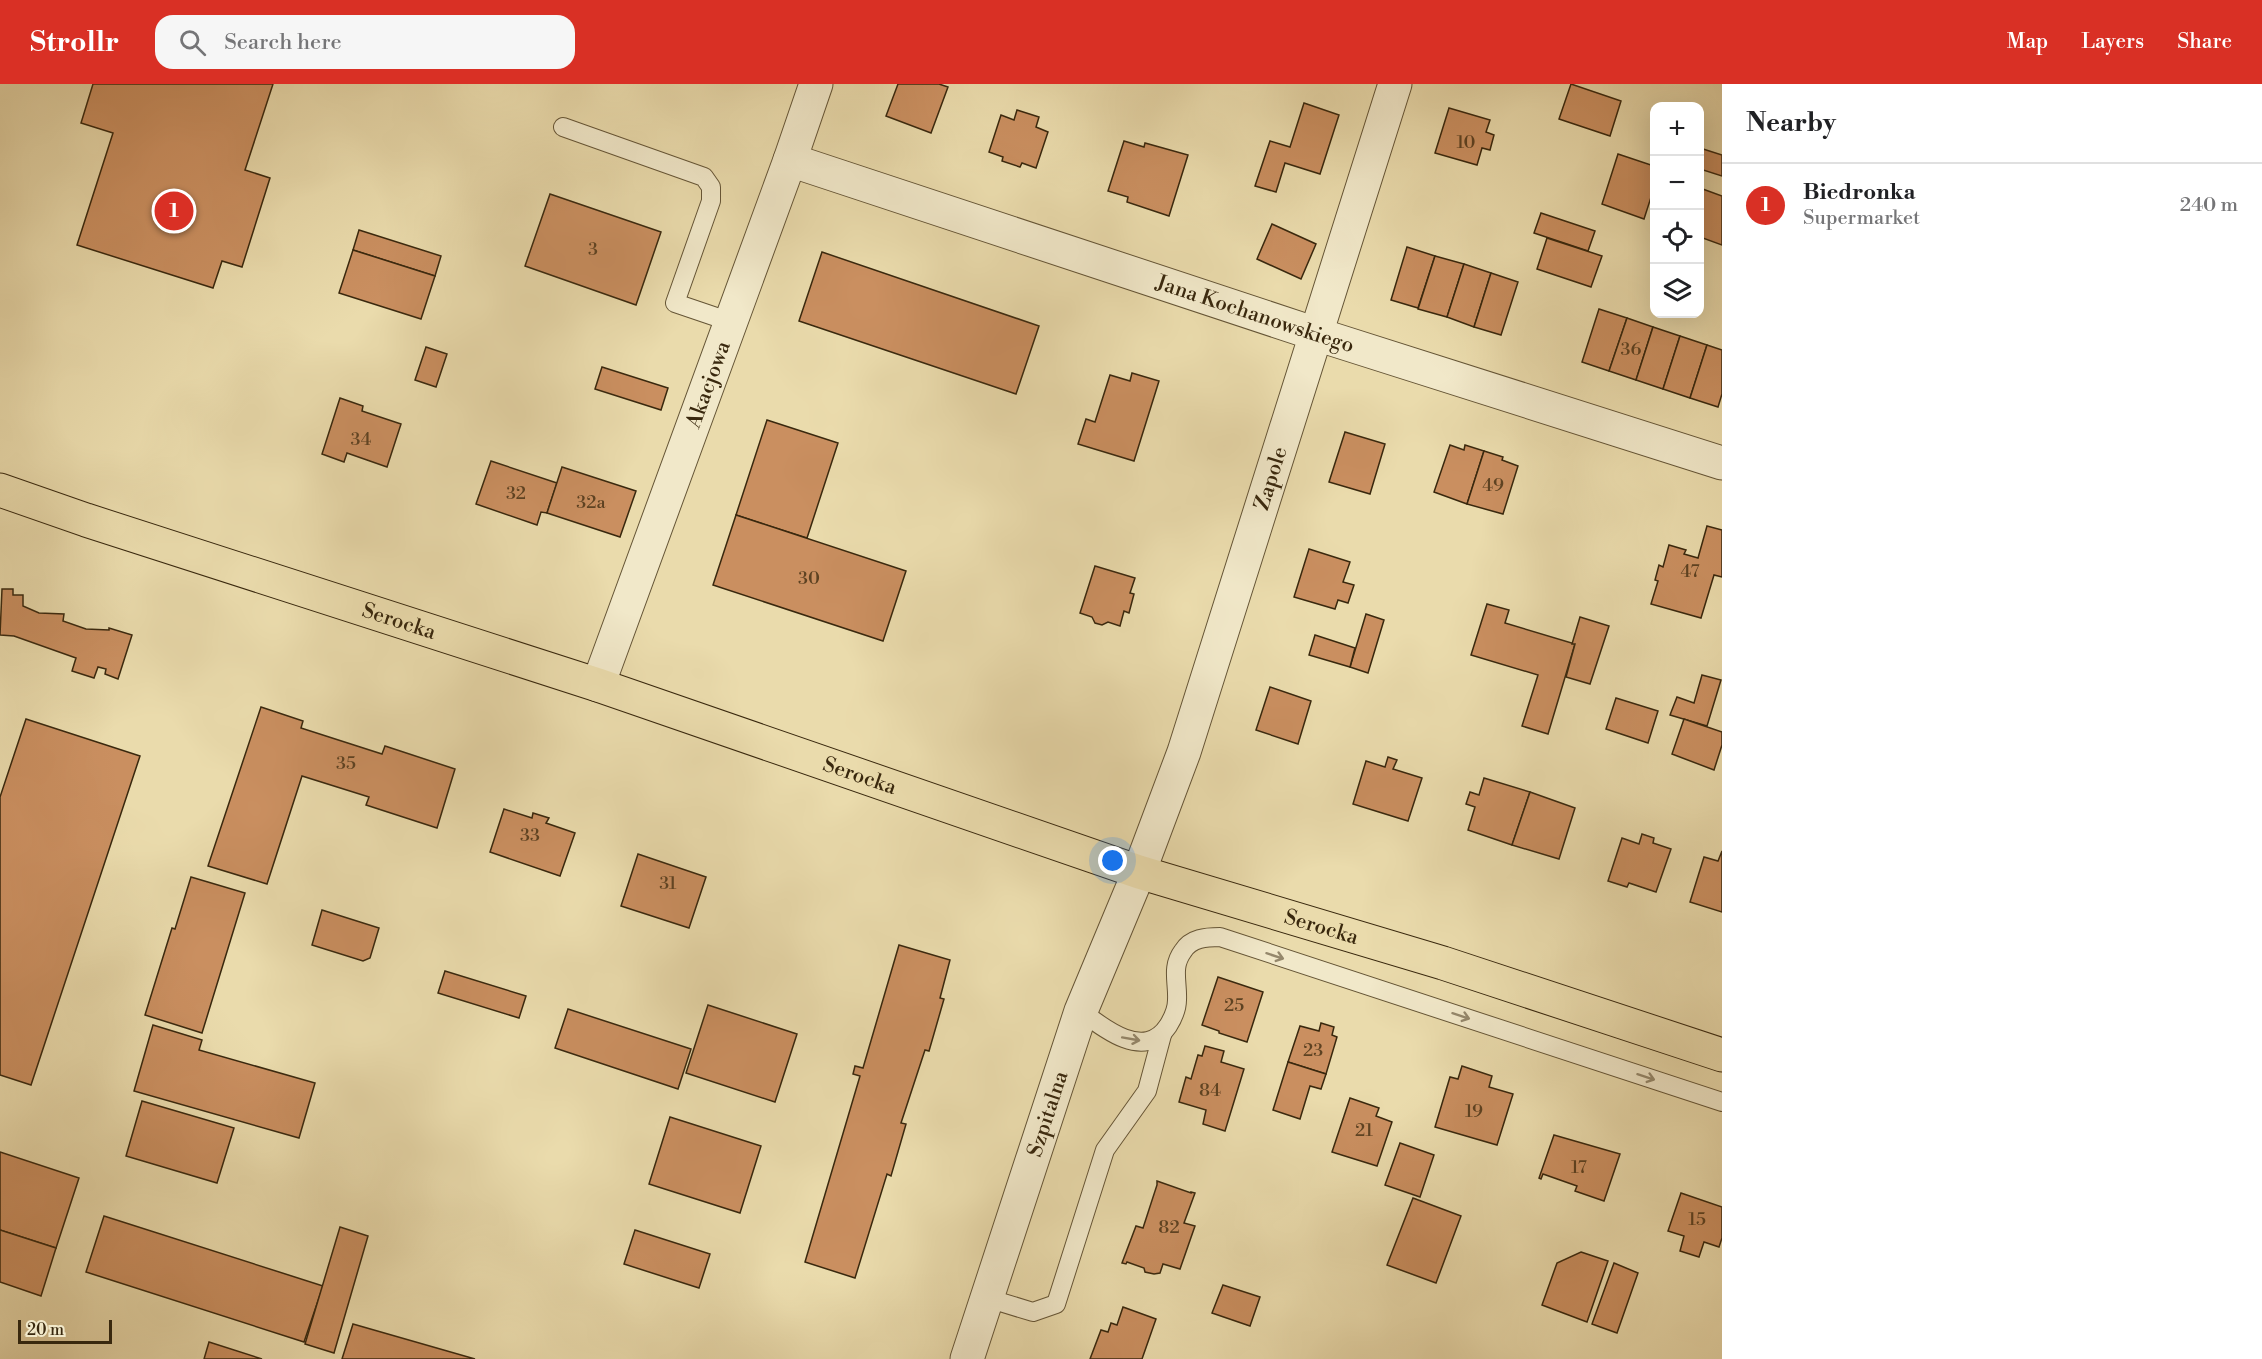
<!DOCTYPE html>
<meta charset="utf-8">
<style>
:root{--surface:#fff;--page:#f6f6f6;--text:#202124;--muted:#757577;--line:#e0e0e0;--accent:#d93025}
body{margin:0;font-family:"Libre Bodoni",serif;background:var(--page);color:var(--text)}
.controls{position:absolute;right:18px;top:18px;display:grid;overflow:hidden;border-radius:12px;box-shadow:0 6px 24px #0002}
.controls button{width:54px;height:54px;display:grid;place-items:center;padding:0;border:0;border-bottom:2px solid var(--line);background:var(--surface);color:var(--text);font:30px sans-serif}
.scale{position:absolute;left:18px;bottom:15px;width:94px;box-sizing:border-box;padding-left:6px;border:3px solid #39280e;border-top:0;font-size:16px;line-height:21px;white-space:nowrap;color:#39280e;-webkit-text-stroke:4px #f1e8c9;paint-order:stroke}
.you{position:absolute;left:1113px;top:777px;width:21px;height:21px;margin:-15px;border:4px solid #fff;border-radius:50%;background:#1a73e8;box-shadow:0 0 0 9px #1a73e833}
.badge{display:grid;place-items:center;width:39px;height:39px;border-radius:50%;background:var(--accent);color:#fff;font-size:20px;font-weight:700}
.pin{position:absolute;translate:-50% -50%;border:3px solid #fff;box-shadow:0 2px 6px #0006}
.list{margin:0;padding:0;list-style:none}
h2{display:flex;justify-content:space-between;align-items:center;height:78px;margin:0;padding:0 24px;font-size:26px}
h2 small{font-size:20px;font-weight:400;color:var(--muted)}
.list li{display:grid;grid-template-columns:39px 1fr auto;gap:18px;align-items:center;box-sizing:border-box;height:84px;padding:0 24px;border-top:2px solid var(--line)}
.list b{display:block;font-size:22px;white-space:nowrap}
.list p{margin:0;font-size:20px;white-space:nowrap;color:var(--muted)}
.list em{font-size:20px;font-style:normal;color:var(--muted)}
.icon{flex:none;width:33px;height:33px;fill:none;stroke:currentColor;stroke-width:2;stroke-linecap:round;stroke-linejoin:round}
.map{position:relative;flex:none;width:1722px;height:1275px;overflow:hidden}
header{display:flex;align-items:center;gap:36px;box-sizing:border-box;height:84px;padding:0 30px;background:var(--accent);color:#fff}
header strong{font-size:28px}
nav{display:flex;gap:33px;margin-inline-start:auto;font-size:21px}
.search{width:420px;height:54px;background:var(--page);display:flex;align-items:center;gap:15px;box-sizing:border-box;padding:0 21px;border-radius:18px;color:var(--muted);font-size:22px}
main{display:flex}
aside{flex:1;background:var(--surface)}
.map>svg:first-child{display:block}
</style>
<header>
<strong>Strollr</strong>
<div class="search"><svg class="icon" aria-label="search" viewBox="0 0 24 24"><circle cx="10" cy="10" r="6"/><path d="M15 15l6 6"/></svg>Search here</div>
<nav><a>Map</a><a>Layers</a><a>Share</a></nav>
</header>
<main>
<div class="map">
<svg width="1722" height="1275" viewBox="0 0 1722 1275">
<rect width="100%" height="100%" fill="#eadbac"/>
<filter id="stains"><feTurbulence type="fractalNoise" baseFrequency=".00333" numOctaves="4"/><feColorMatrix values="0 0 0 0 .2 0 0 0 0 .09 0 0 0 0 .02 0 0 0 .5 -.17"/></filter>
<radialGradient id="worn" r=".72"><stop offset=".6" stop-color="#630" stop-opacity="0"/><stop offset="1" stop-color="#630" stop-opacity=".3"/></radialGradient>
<g fill="#ca8f60" stroke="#39280e" stroke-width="1.5">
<path d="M93,0h180l-28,86 25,8 -28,89 -20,-6 -9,27 -136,-43 36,-112 -32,-10z"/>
<path d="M898,0h41l9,3 -17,46 -45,-17z"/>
<path d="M1571,0l50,17 -11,35 -51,-17z"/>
<path d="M1304,19l35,12 -19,59 -35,-11 -9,29 -21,-6 15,-45 20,6z"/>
<path d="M1449,24l41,12 -4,12 8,3 -4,15 -8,-2 -5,17 -42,-12z"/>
<path d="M1017,26l22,7 -3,10 12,5 -12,36 -14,-5 -2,4 -18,-6 1,-4 -14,-5 12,-37 13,5z"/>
<path d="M1124,57l20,6 1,-4 43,12 -19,61 -42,-14 1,-5 -20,-6z"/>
<path d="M1700,64l22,7v21l-22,-7z"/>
<path d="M1618,70l36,12v22l-10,31 -42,-15z"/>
<path d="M1700,104l22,8v49l-22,-8z"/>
<path d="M550,110l111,38 -25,73 -111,-39z"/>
<path d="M1541,129l54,18 -7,20 -54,-18z"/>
<path d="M1272,140l44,20 -15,35 -44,-20z"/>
<path d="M359,146l82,26 -6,20 -82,-26z"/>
<path d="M1547,154l55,18 -11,31 -54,-18z"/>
<path d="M1407,163l28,9 -17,52 -27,-8z"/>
<path d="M353,166l82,26 -14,43 -82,-26z"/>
<path d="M822,168l217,74 -23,68 -217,-73z"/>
<path d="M1435,172l29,8 -17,53 -29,-8z"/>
<path d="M1464,180l27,9 -17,54 -27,-10z"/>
<path d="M1491,189l27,9 -17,53 -27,-8z"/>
<path d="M1599,225l28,9 -18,53 -27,-9z"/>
<path d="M1627,234l26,9 -17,53 -27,-9z"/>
<path d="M1653,243l27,9 -17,53 -27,-9z"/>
<path d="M1680,252l27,9 -17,53 -27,-9z"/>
<path d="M1707,261l15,5v44l-4,13 -28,-9z"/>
<path d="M426,263l21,7 -11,33 -21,-7z"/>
<path d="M602,283l66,21 -7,22 -66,-21z"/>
<path d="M1132,289l27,8 -25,80 -56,-17 8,-25 9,3 15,-47 20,6z"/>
<path d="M340,314l23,8 -1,5 39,13 -14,43 -40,-14 -3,9 -22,-8z"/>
<path d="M767,336l71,23 -31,95 -71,-23z"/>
<path d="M1345,348l40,12 -15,50 -41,-12z"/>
<path d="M1450,361l14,5 1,-5 19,6 -17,53 -33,-12z"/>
<path d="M1484,367l19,6 -1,3 16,6 -15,48 -36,-10z"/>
<path d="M491,377l66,22 -10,30 -6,-1 -4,13 -61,-21z"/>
<path d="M562,383l74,24 -16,46 -73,-24z"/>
<path d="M736,431l170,56 -23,70 -170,-56z"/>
<path d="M1707,442l15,4v47l-8,-2 -13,43 -50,-14 7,-23 -3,-1 4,-15 4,2 6,-22 17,5 -2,4 14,4z"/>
<path d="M1309,465l41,13 -7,20 11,3 -6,18 -10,-3 -3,9 -41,-12z"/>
<path d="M1095,482l40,12 -5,15 4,1 -5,19 -5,-2 -4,15 -12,-4 -6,3 -7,-2 -3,-6 -12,-4z"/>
<path d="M2,505h11v6h10v11l16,7 25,1 -1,7 23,8 23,1v-2l23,7 -14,44 -13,-5 1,-5 -8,-2 -4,11 -22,-7 4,-13 -62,-22 -14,-1z"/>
<path d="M1487,520l22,6 -4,13 70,21 -27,90 -26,-8 16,-51 -67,-20z"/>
<path d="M1366,530l18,6 -16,53 -18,-6z"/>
<path d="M1580,533l29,9 -19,58 -24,-7 9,-33h-3z"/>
<path d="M1315,551l40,13 -5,19 -41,-12z"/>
<path d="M1702,591l19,5 -14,46 -37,-11 7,-18 17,6z"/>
<path d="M1270,603l41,14 -13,43 -42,-14z"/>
<path d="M1616,614l42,13 -10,32 -42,-14z"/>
<path d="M261,623l42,14 -2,7 81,26 3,-8 70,23 -18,59 -71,-23 3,-8 -67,-21 -35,108 -59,-18z"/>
<path d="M26,635l114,37 -109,329 -31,-10v-278z"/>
<path d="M1684,635l38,13v13l-8,25 -42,-16z"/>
<path d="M1388,673l9,3 -4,9 29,9 -14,43 -55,-17 13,-43 19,6z"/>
<path d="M1484,694l46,14 -18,53 -44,-15 7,-23 -9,-3 4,-12 9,3z"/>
<path d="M1530,708l45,16 -16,51 -47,-14z"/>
<path d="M504,725l28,9 1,-5 16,5 -3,5 29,10 -15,43 -70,-24z"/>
<path d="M1642,750l12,4 -1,5 18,6 -15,43 -27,-9 -2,4 -19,-6 14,-43 17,6z"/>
<path d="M1722,767v61l-32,-10 14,-45 14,4z"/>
<path d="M638,770l68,23 -17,51 -68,-22z"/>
<path d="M191,793l54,16 -43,140 -57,-18 27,-87 3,1z"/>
<path d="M322,826l57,18 -9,30 -7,3 -51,-16z"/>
<path d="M899,861l51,15 -10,38 4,1 -15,52 -4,-1 -24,73 5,1 -15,52 -4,-2 -32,104 -50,-16 55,-186 -7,-2 2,-8 8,2z"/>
<path d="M445,887l81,25 -7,22 -81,-25z"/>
<path d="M1218,893l45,15 -16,50 -28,-9v-2l-17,-6z"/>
<path d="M708,921l89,29 -22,68 -89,-29z"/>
<path d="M568,925l123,40 -13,40 -123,-41z"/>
<path d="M1321,939l13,4 -2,8 5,2 -11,37 -38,-12 12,-36 19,5z"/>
<path d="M153,941l49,15 -3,10 116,33 -16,55 -165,-47z"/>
<path d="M1205,962l19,5 -3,11 23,7 -19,62 -22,-7 3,-14 -27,-8 7,-25 5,2 7,-24 4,1z"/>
<path d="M1288,978l38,12 -5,15 -11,-3 -10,33 -27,-9z"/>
<path d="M1462,982l30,10 -3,11 24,7 -16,51 -62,-18 15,-50 8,2z"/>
<path d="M1350,1014l29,10 -3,8 16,6 -15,44 -45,-14z"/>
<path d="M142,1017l92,27 -17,55 -91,-27z"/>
<path d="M670,1033l91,29 -21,67 -91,-29z"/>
<path d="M1554,1051l66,19 -16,47 -29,-10 2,-5 -34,-12 -2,5 -2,-1z"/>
<path d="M1400,1059l34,12 -14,42 -35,-12z"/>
<path d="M0,1068l79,26 -23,70 -56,-18z"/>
<path d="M1157,1097l34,12v-1l4,1 -11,30 11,3 -15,43 -17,-5 -3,9 -6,1 -9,-2 -1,-4 -17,-6 -1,2 -4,-1 14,-37 7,2 14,-43z"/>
<path d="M1681,1109l41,14v31l-3,9 -15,-5 -5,15 -19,-6 4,-15 -16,-5z"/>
<path d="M1413,1114l48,18 -25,67 -49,-18z"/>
<path d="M104,1132l219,70 -19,56 -218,-70z"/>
<path d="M340,1143l28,9 -34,117 -29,-9z"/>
<path d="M0,1146l56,18 -15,48 -41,-14z"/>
<path d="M635,1146l75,24 -11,34 -75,-24z"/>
<path d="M1581,1168l27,9 -21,61 -45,-17 15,-42z"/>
<path d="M1614,1179l24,10 -21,60 -25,-9z"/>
<path d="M1223,1201l37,12 -10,29 -38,-13z"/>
<path d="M1123,1223l33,12 -14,40h-52l11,-29 7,2 3,-9 6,2z"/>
<path d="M353,1240l122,35h-133z"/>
<path d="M209,1258l53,17h-58z"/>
</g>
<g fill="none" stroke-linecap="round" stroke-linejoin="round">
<g stroke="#655536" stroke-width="20">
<g id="service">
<path d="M563,43l141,50 7,10v14l-36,102 56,19"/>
<path d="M1081,927c23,18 64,50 87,15 5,-8 9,-16 9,-26 1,-18 -6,-33 6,-49 8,-13 23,-14 37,-14l502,165"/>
<path d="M987,1214l46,14 23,-8 49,-154 42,-59 15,-56"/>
</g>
</g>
<g stroke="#655536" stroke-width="35">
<g id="minor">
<path id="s1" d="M790,76l526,174 406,129"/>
<path id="s2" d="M598,601l192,-525 26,-76"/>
</g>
</g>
<g stroke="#655536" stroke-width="35">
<g id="tertiary">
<path id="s3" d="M967,1275l114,-348 58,-139 45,-120 211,-668"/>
</g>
</g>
<g stroke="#39280e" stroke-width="35">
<g id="primary">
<path id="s4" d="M0,406l86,30 512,165 541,187 304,91 279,92"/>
</g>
</g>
<use href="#service" stroke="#f1e8c9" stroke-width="18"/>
<use href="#minor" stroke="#f1e8c9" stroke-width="33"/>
<use href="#tertiary" stroke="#f1e8c9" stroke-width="33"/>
<use href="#primary" stroke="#eadbac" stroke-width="33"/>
</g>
<defs><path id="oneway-shaft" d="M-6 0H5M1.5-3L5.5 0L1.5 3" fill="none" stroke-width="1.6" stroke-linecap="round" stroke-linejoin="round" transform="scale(1.5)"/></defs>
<g stroke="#95886c">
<use href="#oneway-shaft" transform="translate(1275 872) rotate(18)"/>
<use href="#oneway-shaft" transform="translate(1461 932) rotate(18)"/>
<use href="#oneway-shaft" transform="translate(1131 955) rotate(10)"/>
<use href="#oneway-shaft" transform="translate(1646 993) rotate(18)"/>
</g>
<g text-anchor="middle" stroke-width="5" stroke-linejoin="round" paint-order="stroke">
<g font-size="18" fill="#5d4222">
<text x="1466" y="64">10</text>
<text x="593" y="171">3</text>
<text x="1631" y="271">36</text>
<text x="361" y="361">34</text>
<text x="1493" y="407">49</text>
<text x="516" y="415">32</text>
<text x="591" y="424">32a</text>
<text x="1690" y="493">47</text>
<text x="809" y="500">30</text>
<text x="346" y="685">35</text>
<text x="530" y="757">33</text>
<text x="668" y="805">31</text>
<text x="1234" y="927">25</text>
<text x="1313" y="972">23</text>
<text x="1210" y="1012">84</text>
<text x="1474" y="1033">19</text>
<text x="1364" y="1052">21</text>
<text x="1579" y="1089">17</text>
<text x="1697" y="1141">15</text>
<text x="1169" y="1149">82</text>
</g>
<g font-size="21" fill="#39280e" stroke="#f1e8c9">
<text dy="7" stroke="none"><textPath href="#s1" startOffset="490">Jana Kochanowskiego</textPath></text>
<text dy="7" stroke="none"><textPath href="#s2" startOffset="320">Akacjowa</textPath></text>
<text dy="7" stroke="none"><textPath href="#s3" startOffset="932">Zapole</textPath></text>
<text dy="7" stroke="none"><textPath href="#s4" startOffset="420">Serocka</textPath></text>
<text dy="7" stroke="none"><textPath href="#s4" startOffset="906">Serocka</textPath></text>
<text dy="7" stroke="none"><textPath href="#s4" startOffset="1392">Serocka</textPath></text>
<text dy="7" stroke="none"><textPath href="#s3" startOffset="258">Szpitalna</textPath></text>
</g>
</g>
<rect width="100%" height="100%" filter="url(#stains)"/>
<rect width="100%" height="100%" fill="url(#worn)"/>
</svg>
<div class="controls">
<button>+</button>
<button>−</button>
<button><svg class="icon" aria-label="locate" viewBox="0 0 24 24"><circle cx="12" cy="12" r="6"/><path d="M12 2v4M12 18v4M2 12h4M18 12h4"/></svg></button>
<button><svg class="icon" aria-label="layers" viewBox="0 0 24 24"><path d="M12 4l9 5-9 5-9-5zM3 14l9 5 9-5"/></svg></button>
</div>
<div class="scale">20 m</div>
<div class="you"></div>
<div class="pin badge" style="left:174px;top:127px">1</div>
</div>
<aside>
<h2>Nearby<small></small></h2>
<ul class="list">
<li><span class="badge">1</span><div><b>Biedronka</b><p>Supermarket</p></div><em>240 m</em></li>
</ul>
</aside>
</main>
